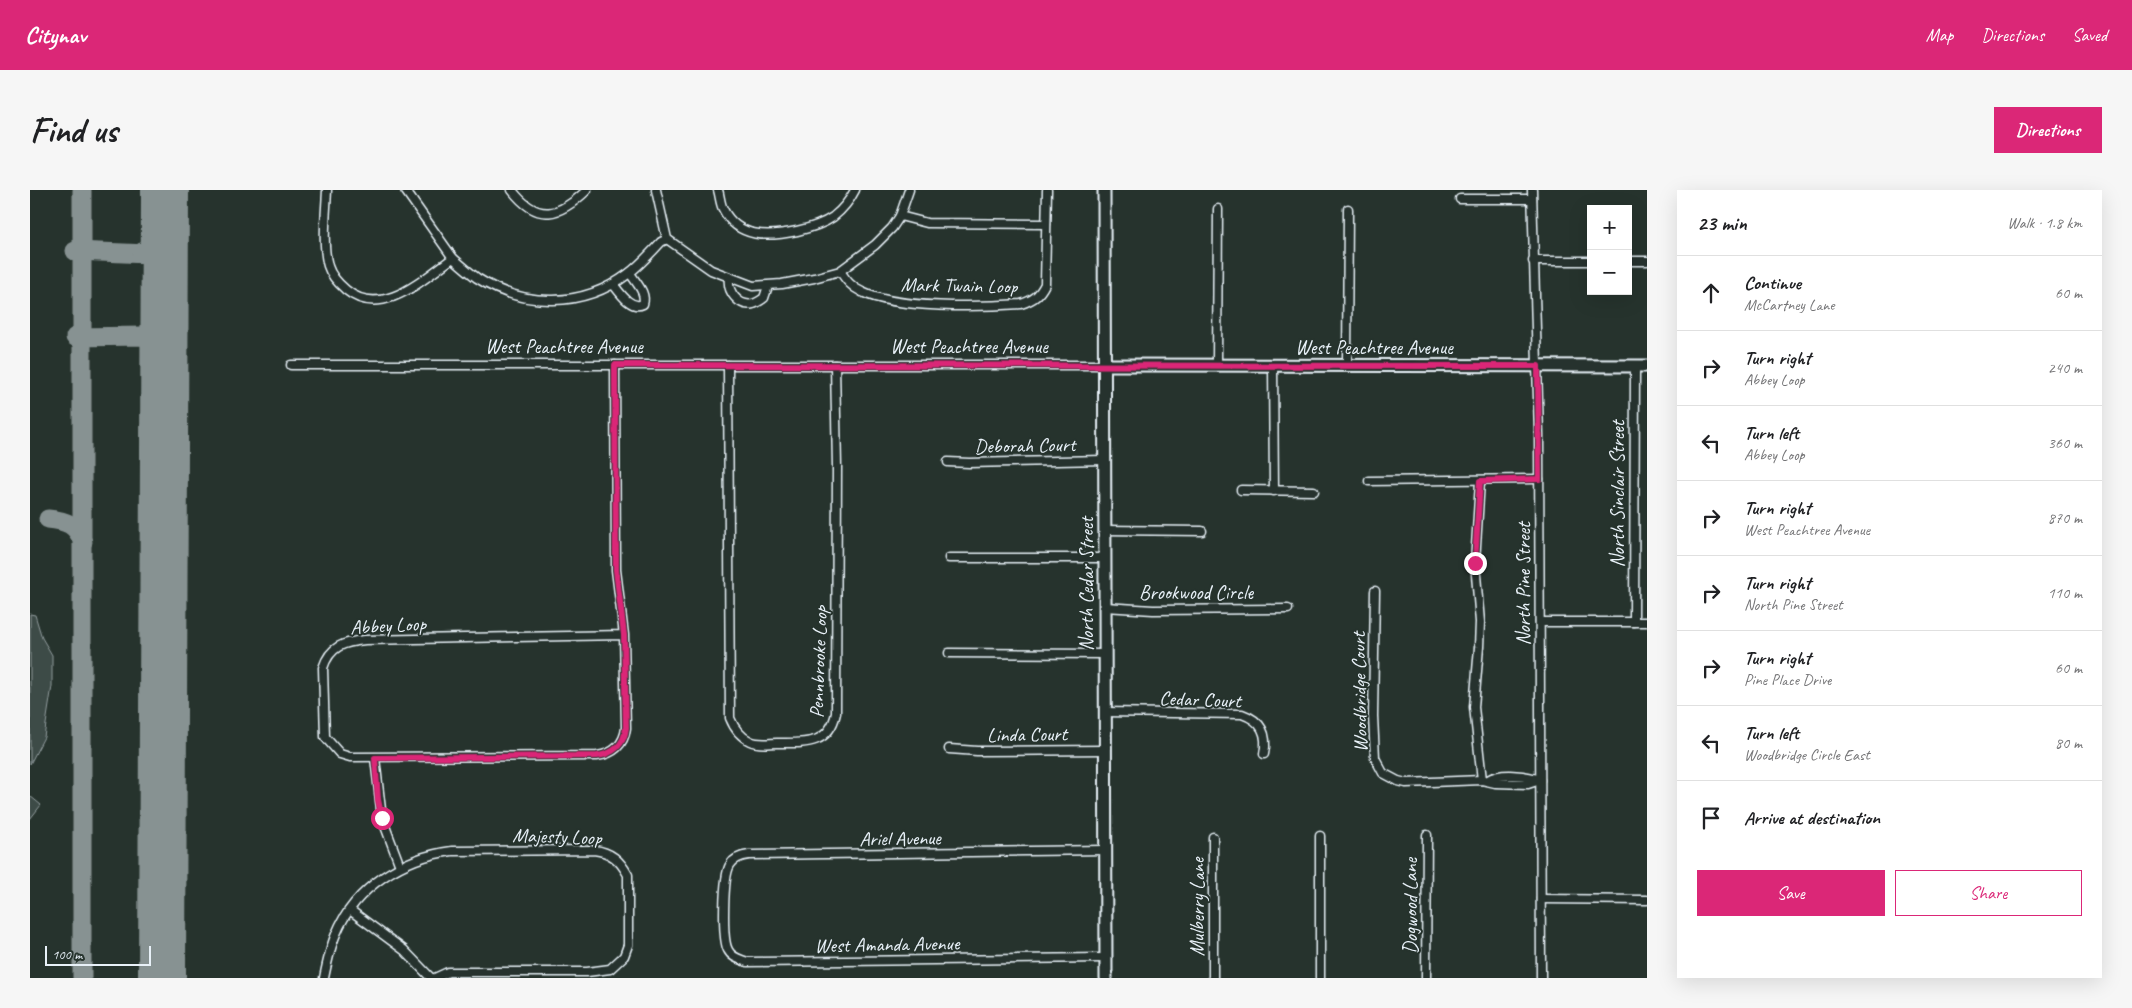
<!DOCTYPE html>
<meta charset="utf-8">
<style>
:root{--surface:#fff;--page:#f6f6f6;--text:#202124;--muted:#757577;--line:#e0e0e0;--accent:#db2777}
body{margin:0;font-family:Caveat,sans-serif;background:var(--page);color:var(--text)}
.controls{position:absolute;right:15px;top:15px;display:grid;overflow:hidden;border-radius:0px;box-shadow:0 5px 20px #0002}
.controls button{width:45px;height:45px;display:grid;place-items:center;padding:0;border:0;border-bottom:1px solid var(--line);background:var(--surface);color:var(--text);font:25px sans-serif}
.scale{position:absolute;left:15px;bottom:12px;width:106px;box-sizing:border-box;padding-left:5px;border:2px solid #e8f1f8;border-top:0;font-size:14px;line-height:18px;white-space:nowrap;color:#e8f1f8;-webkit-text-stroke:4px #26332d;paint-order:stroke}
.stop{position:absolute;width:15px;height:15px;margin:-11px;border:4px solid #db2777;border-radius:50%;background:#fff}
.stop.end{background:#db2777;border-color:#fff;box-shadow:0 1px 5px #0008}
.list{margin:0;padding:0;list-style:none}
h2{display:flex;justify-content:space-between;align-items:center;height:65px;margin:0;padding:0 20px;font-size:21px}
h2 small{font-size:16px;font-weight:400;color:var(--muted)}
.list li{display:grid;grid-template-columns:32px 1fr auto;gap:15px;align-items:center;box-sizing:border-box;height:75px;padding:0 20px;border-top:1px solid var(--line)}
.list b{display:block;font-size:19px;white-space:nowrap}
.list p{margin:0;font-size:16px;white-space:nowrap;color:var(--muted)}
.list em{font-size:16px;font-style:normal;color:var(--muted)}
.actions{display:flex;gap:10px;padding:15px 20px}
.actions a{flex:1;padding:11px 0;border:1px solid var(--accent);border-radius:0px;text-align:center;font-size:18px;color:var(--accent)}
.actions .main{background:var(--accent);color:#fff}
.icon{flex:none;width:28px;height:28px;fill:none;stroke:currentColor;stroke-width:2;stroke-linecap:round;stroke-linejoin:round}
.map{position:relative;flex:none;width:1617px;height:788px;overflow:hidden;border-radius:0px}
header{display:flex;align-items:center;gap:30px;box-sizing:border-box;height:70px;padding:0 25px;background:var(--accent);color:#fff}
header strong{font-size:24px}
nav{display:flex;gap:28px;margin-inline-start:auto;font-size:18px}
.intro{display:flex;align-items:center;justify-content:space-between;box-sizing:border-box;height:120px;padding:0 30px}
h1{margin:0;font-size:35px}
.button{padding:12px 22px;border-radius:0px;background:var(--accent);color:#fff;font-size:18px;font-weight:700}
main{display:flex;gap:30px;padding:0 30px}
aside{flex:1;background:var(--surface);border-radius:0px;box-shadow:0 5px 20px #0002}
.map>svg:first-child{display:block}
</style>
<header>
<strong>Citynav</strong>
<nav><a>Map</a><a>Directions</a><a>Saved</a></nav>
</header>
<div class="intro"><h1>Find us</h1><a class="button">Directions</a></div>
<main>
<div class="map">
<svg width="1617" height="788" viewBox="0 0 1617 788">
<rect width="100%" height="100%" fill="#26332d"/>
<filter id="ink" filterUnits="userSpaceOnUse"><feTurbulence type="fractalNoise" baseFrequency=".02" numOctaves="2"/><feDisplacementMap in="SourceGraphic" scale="10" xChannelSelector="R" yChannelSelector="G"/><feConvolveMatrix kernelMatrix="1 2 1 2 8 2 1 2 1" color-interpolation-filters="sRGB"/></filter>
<g filter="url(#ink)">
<g fill="#3e4b47" stroke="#939ea0">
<path d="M0,424l5,1 7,23 10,17v31l-8,51 -14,27z"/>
<path d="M0,606l11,9 -11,14z"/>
</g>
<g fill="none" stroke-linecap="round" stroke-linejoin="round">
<g stroke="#879292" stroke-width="19">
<path d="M45,61l73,3 10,8 7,12"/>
<path d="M112,62l12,-4 11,-16"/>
<path d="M113,146l7,-2 15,-16"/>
<path d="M45,147l68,-1 14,9 8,10"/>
<path d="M18,329c19,2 28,5 35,23"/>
<path d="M52,788v-788"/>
</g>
<path stroke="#879292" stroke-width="48" d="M132,788l3,-788"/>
<g stroke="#e8f1f8" stroke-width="11">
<g id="street">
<path d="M297,0c-1,23 -5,55 1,76 3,10 11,18 18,24 36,30 78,-12 107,-32l-48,-68"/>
<path d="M482,0c26,34 48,26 75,0"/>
<path d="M626,0l11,49 44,31 42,16 29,-2 32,-6 26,-7 35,-26 17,-17 8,-12 9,-26"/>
<path d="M688,0c2,6 2,13 5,19 15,30 46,28 74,22 13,-3 26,-7 36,-14 9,-7 17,-17 22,-27"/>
<path d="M1502,0l7,244 2,544"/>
<path d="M1430,9h72"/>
<path d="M870,26l27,7 119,1"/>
<path d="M423,68c8,7 16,14 24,20 47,30 106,30 151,-4 12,-9 23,-21 33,-32l6,-3"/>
<path d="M1503,71h58"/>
<path d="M1598,71h19"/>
<path d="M810,81c6,9 11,16 22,21 34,17 119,15 159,12 12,-4 18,-8 24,-20l2,-94"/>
<path d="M699,88c-2,14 10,29 24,26 4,-1 8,-4 11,-6l4,-12"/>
<path d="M583,94c7,9 18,26 30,20 4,-11 -7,-21 -13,-31"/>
<path d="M261,175h814"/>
<path d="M585,175l1,205 8,65 2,93c-2,17 -13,26 -29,28l-247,1 -10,-3 -15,-17 -2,-69c7,-22 21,-26 42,-28l259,-5"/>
<path d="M698,175l2,353c4,10 9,18 20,23 7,4 19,2 27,2 27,0 52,3 59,-30l1,-246 -2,-102"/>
<path d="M1187,175l1,-156"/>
<path d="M1243,175l1,126"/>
<path d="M1317,175l1,-156"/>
<path d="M918,272l21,1 135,-3"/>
<path d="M1339,291l170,-2"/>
<path d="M1450,291l-5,82 5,59 -1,25 -5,60 8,73"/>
<path d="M1211,300l73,1"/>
<path d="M1074,340l98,1"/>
<path d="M919,368h155"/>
<path d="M1345,401l-2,125 2,42 8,15 15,8 8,2 76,-3 13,3 33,1 12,-4"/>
<path d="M1075,417l48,3 135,-1"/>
<path d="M1510,432h107"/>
<path d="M1604,432l1,-256"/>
<path d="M919,463l156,1"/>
<path d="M1075,522l137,2c20,7 26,20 22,40"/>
<path d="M919,559l28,2 129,-1"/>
<path d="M345,568l7,60 18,48"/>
<path d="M1458,590c12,-8 38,-5 52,0"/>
<path d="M1075,660l-356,5c-8,1 -15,3 -19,10 -7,11 -8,74 -2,85 4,8 12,9 19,12l358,-4"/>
<path d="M1511,709l106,1"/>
<path d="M320,720l54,40 27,28"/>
<path d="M294,788c3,-15 6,-30 12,-44 19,-47 68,-77 116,-83l142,-1c17,2 26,10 34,25v70l-4,11 -14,13 -23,3h-139l-13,6"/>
<path d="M1183,788v-141"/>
<path d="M1290,788v-142"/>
<path d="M1396,788l1,-143"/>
</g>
</g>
<g stroke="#e8f1f8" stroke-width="15">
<g id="secondary">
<path d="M1074,0l2,788"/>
<path d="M1075,175l542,1"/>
</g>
</g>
<use href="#street" stroke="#26332d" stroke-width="8"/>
<use href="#secondary" stroke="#26332d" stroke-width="11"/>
</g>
</g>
<g fill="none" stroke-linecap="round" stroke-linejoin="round" filter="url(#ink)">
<path stroke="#db2777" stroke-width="6" d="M352,628l-4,-18 -3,-42 222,-2c16,-2 27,-11 29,-28l-2,-93 -8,-65 -1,-205 923,1 1,113 -59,2 -5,82"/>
</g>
<g text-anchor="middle" stroke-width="4" stroke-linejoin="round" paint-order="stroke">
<g font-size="20" fill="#e8f1f8" stroke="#26332d">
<text transform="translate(929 95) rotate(1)" y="7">Mark Twain Loop</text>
<text x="534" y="163">West Peachtree Avenue</text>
<text x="939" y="163">West Peachtree Avenue</text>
<text x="1344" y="164">West Peachtree Avenue</text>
<text transform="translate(995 255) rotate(-1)" y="7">Deborah Court</text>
<text transform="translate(1587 304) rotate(-90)" y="7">North Sinclair Street</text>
<text transform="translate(1056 394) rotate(-90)" y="7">North Cedar Street</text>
<text transform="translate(1493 394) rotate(-90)" y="7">North Pine Street</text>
<text x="1166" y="409">Brookwood Circle</text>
<text transform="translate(358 435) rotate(-3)" y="7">Abbey Loop</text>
<text transform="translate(788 472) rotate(-88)" y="7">Pennbrooke Loop</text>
<text transform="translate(1329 502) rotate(-91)" y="7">Woodbridge Court</text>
<text transform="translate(1170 509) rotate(2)" y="7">Cedar Court</text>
<text transform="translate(997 544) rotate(-1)" y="7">Linda Court</text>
<text transform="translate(527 646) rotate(2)" y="7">Majesty Loop</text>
<text transform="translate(870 648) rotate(-1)" y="7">Ariel Avenue</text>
<text transform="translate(1380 716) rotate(-90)" y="7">Dogwood Lane</text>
<text transform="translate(1167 717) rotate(-90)" y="7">Mulberry Lane</text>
<text transform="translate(857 754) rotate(-1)" y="7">West Amanda Avenue</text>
</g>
</g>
</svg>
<div class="controls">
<button>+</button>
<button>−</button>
</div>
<div class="scale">100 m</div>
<div class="stop" style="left:352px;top:628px"></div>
<div class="stop end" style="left:1445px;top:373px"></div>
</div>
<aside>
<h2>23 min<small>Walk · 1.8 km</small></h2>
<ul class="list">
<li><svg class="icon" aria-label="ahead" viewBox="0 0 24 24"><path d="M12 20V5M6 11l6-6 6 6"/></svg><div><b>Continue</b><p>McCartney Lane</p></div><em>60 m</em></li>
<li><svg class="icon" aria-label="right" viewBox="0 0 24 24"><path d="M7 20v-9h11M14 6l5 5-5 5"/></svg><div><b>Turn right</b><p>Abbey Loop</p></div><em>240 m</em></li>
<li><svg class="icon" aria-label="left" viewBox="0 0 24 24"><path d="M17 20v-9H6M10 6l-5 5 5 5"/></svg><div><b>Turn left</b><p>Abbey Loop</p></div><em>360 m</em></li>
<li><svg class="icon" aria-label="right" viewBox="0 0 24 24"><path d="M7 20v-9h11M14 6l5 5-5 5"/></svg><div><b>Turn right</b><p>West Peachtree Avenue</p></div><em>870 m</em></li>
<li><svg class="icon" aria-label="right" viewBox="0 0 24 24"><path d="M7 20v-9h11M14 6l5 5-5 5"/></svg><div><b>Turn right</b><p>North Pine Street</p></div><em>110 m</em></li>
<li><svg class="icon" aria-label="right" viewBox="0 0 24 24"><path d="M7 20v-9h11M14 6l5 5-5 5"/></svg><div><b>Turn right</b><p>Pine Place Drive</p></div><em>60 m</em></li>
<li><svg class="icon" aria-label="left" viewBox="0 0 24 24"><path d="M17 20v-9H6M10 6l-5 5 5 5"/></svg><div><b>Turn left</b><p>Woodbridge Circle East</p></div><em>80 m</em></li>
<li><svg class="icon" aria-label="arrive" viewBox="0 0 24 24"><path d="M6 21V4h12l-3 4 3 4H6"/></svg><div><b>Arrive at destination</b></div></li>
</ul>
<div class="actions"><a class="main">Save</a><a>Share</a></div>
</aside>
</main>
